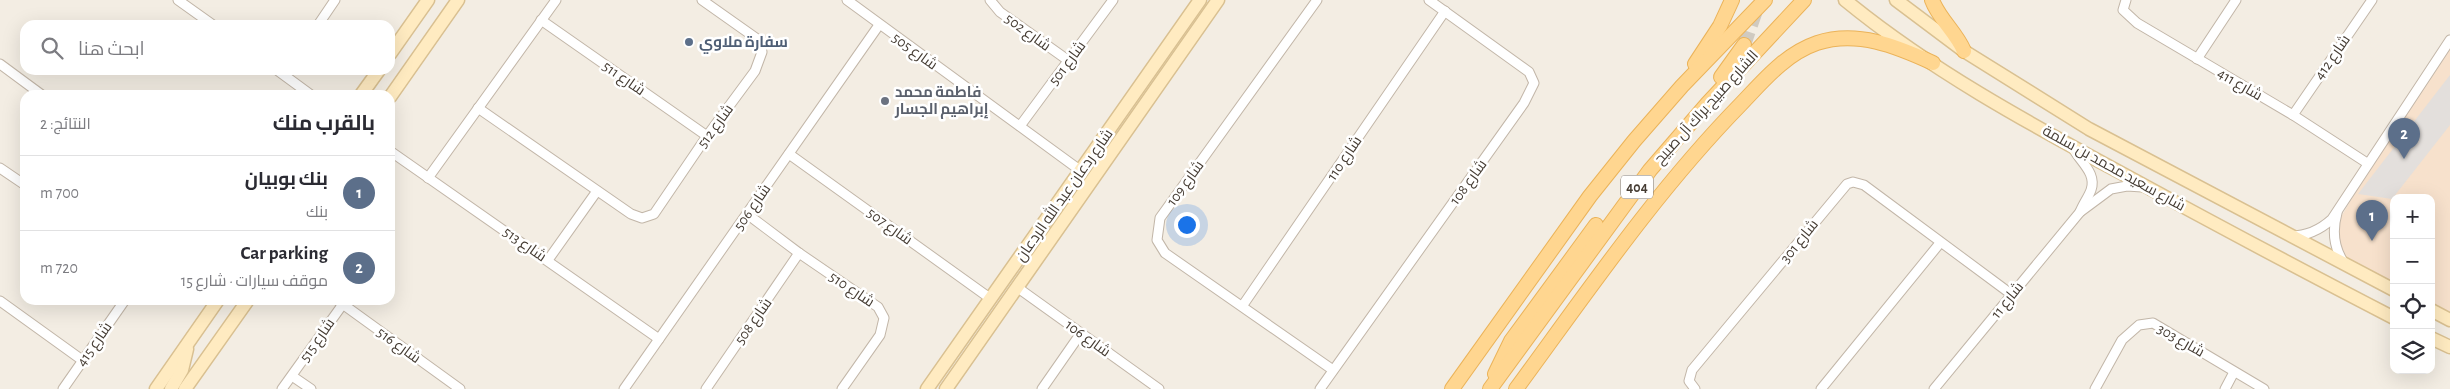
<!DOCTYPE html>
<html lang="ar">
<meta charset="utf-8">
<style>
:root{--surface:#fff;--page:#f7f7f7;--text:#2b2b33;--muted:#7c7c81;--line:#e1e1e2;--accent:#ea580c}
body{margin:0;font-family:"Alegreya Sans",Cairo,sans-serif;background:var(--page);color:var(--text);direction:rtl}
.controls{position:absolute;right:15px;bottom:15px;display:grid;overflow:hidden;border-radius:10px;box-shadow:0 5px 20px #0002}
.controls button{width:45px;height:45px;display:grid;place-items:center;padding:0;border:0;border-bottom:1px solid var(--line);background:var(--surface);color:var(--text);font:25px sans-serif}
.you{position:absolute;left:1186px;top:224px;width:18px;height:18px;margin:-12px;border:4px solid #fff;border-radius:50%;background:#1a73e8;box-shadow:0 0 0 8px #1a73e833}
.badge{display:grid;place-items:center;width:32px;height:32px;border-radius:50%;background:var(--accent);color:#fff;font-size:16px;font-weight:700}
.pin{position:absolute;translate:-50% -41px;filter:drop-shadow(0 1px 2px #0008)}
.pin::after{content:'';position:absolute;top:26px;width:18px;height:15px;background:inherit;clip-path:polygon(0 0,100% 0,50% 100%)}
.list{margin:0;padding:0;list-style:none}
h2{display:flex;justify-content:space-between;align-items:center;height:65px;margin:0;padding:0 20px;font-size:21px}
h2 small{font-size:16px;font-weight:400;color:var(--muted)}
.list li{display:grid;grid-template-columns:32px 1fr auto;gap:15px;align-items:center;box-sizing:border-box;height:75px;padding:0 20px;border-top:1px solid var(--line)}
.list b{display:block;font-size:19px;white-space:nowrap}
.list p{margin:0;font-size:16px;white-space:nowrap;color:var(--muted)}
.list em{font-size:16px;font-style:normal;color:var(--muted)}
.icon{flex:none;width:28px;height:28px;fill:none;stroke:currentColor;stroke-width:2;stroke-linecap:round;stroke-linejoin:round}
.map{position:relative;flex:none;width:2450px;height:389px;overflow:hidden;direction:ltr}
.search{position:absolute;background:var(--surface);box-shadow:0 5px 20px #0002;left:20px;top:20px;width:375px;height:55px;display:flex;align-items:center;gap:12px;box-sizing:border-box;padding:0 18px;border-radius:15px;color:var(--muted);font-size:19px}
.panel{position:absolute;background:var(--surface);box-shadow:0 5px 20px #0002;left:20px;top:90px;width:375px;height:215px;border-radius:15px;direction:rtl}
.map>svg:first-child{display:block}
</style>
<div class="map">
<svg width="2450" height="389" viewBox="0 0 2450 389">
<rect width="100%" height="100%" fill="#f3ede3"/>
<path fill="#f7e1cc" d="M2450,48v267l-19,-11v-106h-37v87l-48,-27 -7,-11 -2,-23 29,-50z"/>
<path fill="#e3dfdc" d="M2450,75v50l-58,74 -34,-5z"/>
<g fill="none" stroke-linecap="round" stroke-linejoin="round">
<path stroke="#d0cac0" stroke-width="14" stroke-dasharray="14 7" stroke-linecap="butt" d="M1744,45l14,-40"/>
<g stroke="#c2b6a8" stroke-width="11">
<g id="street">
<path d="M178,0l35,25"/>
<path d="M847,0l234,171"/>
<path d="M990,0l10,12 69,49"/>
<path d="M1317,0l-157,218 -3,22 8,13 168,117"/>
<path d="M2126,0l-3,10 14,13 156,92 74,48"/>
<path d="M541,20l166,116"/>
<path d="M318,25l17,-25"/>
<path d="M2197,59l39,-59"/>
<path d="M0,64l42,31"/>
<path d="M277,70l34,25"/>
<path d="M478,108l153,106 11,4 12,-4 53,-78 48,-65 7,-19 -2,-11 -58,-41"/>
<path d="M2293,115l79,-115"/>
<path d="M1020,126l93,-126"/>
<path d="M2073,148c7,14 24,25 18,42 -3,8 -8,14 -11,22"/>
<path d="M390,151l269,188"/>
<path d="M789,154l202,145"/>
<path d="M0,168l25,17"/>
<path d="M428,178l128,-178"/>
<path d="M2337,213c-5,18 -3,35 7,50"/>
<path d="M747,214l52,39 79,54 6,11 -4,17 -38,54"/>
<path d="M2291,236c16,0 29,-6 41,-17l118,-179"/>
<path d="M548,260l49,-69"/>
<path d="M1018,288l141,101"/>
<path d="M337,300l123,89"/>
<path d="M0,301l82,59"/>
<path d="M1243,305l202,-294"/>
<path d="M292,376l19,13"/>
<path d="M63,389l62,-89"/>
<path d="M282,389l61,-85"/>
<path d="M624,389l255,-364"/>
<path d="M706,389l93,-136"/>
<path d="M1042,389l39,-56"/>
<path d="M1320,389l204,-286 10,-20 -5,-11 -100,-72"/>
<path d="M1695,389l-6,-8 3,-11 155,-186 6,-2 11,3 147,109"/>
<path d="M1821,389l119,-146"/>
<path d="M1934,389l146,-177 31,-23 16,-3 15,1"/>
<path d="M2095,389l27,-49 17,-15 14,-2 111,66"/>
<path d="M2225,389l9,-17"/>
</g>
</g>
<g stroke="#d9c091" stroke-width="15">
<g id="secondary">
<path d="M1845,0c84,69 183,123 278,174 90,49 180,97 271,144"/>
<path d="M1896,0l68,51 125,78 305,161"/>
<path d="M390,54l38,-54"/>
<path d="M361,95l18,-25"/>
<path d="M390,97l68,-97"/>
<path d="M2431,310l19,10"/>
<path d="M2431,338l19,9"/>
<path d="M156,389l62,-89"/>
<path d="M171,389l11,-19 5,-21"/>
<path d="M185,389l63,-89"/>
<path d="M927,389l273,-389"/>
<path d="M946,389l272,-389"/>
</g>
</g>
<g stroke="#ebb359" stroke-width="16">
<g id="primary">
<path d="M1932,0c7,19 24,32 32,51"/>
<path d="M1695,64l25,-38 12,-26"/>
<path d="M1721,77l23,-32"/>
<path d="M1495,374l16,-33 85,-116"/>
<path d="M1452,389l138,-193 44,-55 48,-55 83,-86"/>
<path d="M1490,389l160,-219 57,-66 97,-104"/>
<path d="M1516,389c72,-98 140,-198 225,-285 22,-23 44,-50 76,-61 40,-13 79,3 116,20"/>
</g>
</g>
<use href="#street" stroke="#fff" stroke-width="9"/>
<use href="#secondary" stroke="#ffebc1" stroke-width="12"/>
<use href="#primary" stroke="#ffd690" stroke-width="14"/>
</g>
<circle fill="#5c6f8a" stroke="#fff" stroke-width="2" cx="689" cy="42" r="5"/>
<circle fill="#6b7280" stroke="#fff" stroke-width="2" cx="885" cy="101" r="5"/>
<g text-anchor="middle" stroke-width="5" stroke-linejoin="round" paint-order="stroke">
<rect fill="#fff" stroke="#7d7670" stroke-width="1" x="1621" y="175.5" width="32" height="23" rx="4"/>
<g font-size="14" font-weight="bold" fill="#453c33">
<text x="1637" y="192">404</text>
</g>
<g font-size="15" fill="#453c33" stroke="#fff">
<text transform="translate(1028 32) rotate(36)" y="5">شارع 502</text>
<text transform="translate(915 51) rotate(36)" y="5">شارع 505</text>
<text transform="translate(2332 57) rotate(-55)" y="5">شارع 412</text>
<text transform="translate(1067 63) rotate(-53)" y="5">شارع 501</text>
<text transform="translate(624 78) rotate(35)" y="5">شارع 511</text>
<text transform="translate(2240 84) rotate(30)" y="5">شارع 411</text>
<text transform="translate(1706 107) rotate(-48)" y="5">الشارع صبيح براك آل صبيح</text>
<text transform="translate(715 126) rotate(-54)" y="5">شارع 512</text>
<text transform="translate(1344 158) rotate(-56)" y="5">شارع 110</text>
<text transform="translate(2114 168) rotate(29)" y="5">شارع سعيد محمد بن سلمة</text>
<text transform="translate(1468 182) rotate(-54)" y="5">شارع 108</text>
<text transform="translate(1185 183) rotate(-54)" y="5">شارع 109</text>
<text transform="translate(1064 195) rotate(-55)" y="5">شارع ردعان عبد الله الردعان</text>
<text transform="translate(752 207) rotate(-55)" y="5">شارع 506</text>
<text transform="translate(890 226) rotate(36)" y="5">شارع 507</text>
<text transform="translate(1799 241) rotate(-51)" y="5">شارع 301</text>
<text transform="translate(525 244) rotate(35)" y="5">شارع 513</text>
<text transform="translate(852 289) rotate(34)" y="5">شارع 510</text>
<text transform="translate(2007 300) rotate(-51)" y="5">شارع 11</text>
<text transform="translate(753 321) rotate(-55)" y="5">شارع 508</text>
<text transform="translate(1088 338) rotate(36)" y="5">شارع 106</text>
<text transform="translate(317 340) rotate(-55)" y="5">شارع 515</text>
<text transform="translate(2181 340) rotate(30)" y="5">شارع 303</text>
<text transform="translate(94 344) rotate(-55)" y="5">شارع 415</text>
<text transform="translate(399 345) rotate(36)" y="5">شارع 516</text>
</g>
<g font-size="15" font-weight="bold" fill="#4e5e75" stroke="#fff" text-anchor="start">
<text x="699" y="47">سفارة ملاوي</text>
</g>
<g font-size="15" font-weight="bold" fill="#5b616d" stroke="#fff" text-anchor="start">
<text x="895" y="97">فاطمة محمد<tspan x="895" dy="17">إبراهيم الجسار</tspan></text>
</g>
</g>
</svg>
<div class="controls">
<button>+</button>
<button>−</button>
<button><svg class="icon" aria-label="locate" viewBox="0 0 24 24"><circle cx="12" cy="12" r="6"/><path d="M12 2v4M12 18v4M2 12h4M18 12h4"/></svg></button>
<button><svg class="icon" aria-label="layers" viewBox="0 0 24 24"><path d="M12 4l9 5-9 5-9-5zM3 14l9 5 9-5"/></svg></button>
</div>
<div class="you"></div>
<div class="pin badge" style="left:2372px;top:241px;background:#5c6f8a">1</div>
<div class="pin badge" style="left:2404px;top:159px;background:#5c6f8a">2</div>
<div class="search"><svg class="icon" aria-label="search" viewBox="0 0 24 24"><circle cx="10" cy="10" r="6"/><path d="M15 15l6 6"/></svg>ابحث هنا</div>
<section class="panel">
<h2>بالقرب منك<small>النتائج: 2</small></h2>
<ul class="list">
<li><span class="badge" style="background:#5c6f8a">1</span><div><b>بنك بوبيان</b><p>بنك</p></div><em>700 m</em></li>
<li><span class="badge" style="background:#5c6f8a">2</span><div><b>Car parking</b><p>موقف سيارات · شارع 15</p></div><em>720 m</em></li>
</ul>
</section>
</div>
